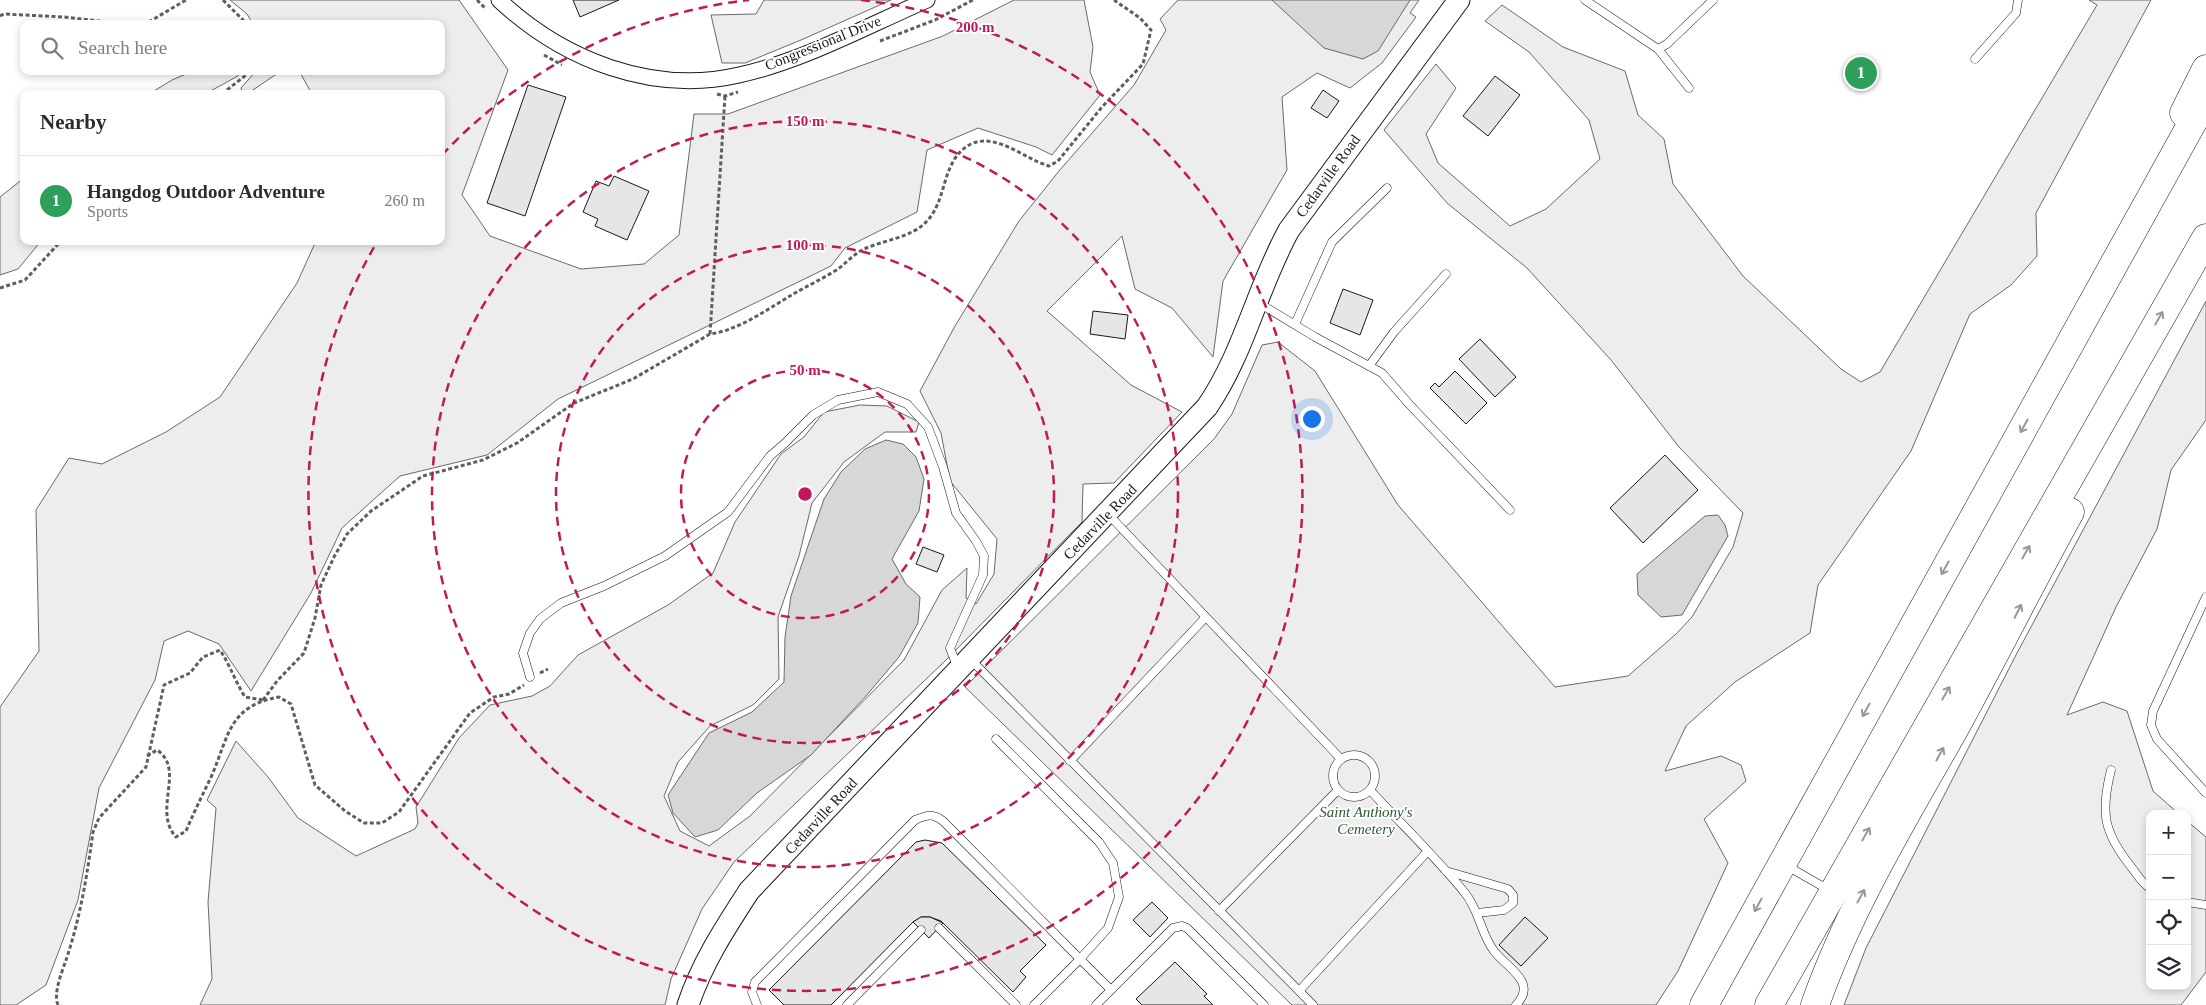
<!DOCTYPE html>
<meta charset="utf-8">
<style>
:root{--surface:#fff;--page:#f2f2f3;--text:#2b2b33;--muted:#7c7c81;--line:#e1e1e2;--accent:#2563eb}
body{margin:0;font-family:Georgia,serif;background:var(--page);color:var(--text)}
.controls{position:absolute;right:15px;bottom:15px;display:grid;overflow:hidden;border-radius:10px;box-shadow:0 2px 8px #0003}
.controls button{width:45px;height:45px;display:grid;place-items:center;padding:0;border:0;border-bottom:1px solid var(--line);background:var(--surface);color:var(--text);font:25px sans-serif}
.you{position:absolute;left:1311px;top:418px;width:18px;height:18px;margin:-12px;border:4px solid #fff;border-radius:50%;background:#1a73e8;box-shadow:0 0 0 8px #1a73e833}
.badge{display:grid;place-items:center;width:32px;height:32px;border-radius:50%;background:var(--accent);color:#fff;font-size:16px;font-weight:700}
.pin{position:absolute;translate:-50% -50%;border:2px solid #fff;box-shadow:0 1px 5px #0006}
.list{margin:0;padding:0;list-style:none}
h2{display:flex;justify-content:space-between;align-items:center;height:65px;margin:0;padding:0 20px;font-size:21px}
h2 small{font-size:16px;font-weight:400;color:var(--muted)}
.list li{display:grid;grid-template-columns:32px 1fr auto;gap:15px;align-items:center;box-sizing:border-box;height:90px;padding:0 20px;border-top:1px solid var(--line)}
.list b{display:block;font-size:19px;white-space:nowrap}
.list p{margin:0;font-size:16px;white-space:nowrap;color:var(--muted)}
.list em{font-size:16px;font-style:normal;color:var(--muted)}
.icon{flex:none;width:28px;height:28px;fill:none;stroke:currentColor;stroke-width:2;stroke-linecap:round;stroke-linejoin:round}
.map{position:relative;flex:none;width:2206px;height:1005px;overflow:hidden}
.search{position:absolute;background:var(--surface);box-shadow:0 2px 8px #0003;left:20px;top:20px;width:425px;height:55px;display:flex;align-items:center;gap:12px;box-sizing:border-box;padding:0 18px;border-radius:10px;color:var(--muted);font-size:19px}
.panel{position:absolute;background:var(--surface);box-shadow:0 2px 8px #0003;left:20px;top:90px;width:425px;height:155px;border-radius:10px}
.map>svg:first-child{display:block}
</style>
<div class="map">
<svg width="2206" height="1005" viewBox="0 0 2206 1005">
<rect width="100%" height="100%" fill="#fff"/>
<g fill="#ededed" stroke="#6a6a6a">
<path d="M230,0h229l49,70 -46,125 28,41 91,33 63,-5 35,-29 15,-121h34l215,-78 71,-36h70l9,47 -3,25 10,23 -48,60 -16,-8 -58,-19 -51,22 -10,62 -72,36 -14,18 -273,133 -71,56 -87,21 -58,52 -31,65 -60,98 -32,-47 -31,-13 -24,10 -9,39 -56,108 -21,112 -32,85 -30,20h-16v-298l39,-56 -3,-141 33,-52 33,6 64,-32 54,-35 77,-114 19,-42h125v-147h-129l-13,-23h142v-47h-188l-6,-10z"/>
<path d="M764,0h127l-90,40 -56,23h-23l-11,-48 45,-1z"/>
<path d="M1178,0h241l-9,13 6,4 -34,46 -32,25 -33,-15 -35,24 5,73 -64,111 -10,76 -41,-49 -37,-19 -13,-53 -75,75 84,74 51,27 -68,71 -31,1 -1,38 -138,140 -210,200 -32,47 -31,70 -6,26h-465l12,-26 -4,-77 8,-94 -9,-8 29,-59 32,36 30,41 58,38 59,-27 3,-6 -2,-16 43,-69 31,-33 42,-9 18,-10 28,-31 90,-50 45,-32 22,-51 46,-68 23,-17 20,-25 36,-7 27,1 32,16 -3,10h-31l-41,30 -32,41 -13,53 -21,61 1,62 -26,26 -43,21 -32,36 -14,34 16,35 29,15 41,-30 154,-156 38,-70 25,-22 -1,30 10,6 18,-30 3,-35 -47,-58 -9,-48 -21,-42 35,-65 64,-105 40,-50 75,-86 32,-55 -6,-11z"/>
<path d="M2089,0h62l-115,213 1,43 -26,29 -41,29 -59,137 -93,134 -8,48 -75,49 -49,44 -21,45 56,-15 20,9 5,16 -42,38 24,44 -50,108 -22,34h-364l-327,-318 249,-248 18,-25 30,-69 16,-3 37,29 83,134 157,182 73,-11 48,-42 16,-17 41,-70 10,-34 -64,-66 -68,-87 -84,-92 -80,-65 -63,-73 52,-66 20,24 -30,46 12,29 72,63 36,-17 54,-50 -11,-39 -60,-68 -44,-31 17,-16 61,42 62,24 13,44 26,24 9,45 70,92 98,93 20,13 19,-10 217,-367z"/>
<path d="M193,71h48l-3,5 -33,18h-56l23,-14z"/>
<path d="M256,71h25l-34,23h-4l-2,-6z"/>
<path d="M24,178v63h17l-23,28 -18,6v-78z"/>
<path d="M2206,301v119l-35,50 -14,59 -41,78 -49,108 36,-13 24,9 26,80 26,23h-29v172h37v-165l19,16v135l-25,33h-337l22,-57 151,-295z"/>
</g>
<g fill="#d7d7d7" stroke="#6a6a6a">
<path d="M1272,0h138l-32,51 -15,8 -39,-11z"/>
<path d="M886,440l17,4 13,13 8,22 -5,32 -27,48 14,25 14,13 -2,26 -19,34 -33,39 -55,59 -54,38 -39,37 -23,7 -22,-24 -5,-18 41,-62 43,-21 32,-30 1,-45 6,-41 33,-97 17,-27 24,-23z"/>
<path d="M1718,515l7,10 3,11 -46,79 -21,2 -23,-22 -1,-21 68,-58z"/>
</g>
<g fill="#e6e6e6" stroke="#1a1a1a">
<path d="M573,0h46l-39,17z"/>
<path d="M1495,76l25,19 -32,41 -25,-20z"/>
<path d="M528,85l38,12 -41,119 -38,-13z"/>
<path d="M1323,90l16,11 -12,17 -16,-10z"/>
<path d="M614,176l35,15 -22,49 -32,-14 3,-7 -15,-7 13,-31 13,5z"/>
<path d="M1343,289l30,11 -13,35 -30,-12z"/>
<path d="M1093,311l35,4 -3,24 -35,-5z"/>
<path d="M1480,339l36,38 -21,20 -36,-38z"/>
<path d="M1455,371l32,32 -21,21 -36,-36 5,-5 4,4z"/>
<path d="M1665,455l33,35 -55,53 -33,-35z"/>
<path d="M923,547l21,8 -7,17 -21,-8z"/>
<path d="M925,840l17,3 104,102 -26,26 6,6 -13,15 -72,-71 -11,-4h-9l-8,5 -82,83h-47l-15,-15 147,-148z"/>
<path d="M1152,902l16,16 -18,19 -17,-17z"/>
<path d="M921,917h9l13,6 -14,15 -16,-16z"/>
<path d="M1525,917l23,21 -27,28 -22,-21z"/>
<path d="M1175,962l32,32 -3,2 9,9h-71l-6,-6z"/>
</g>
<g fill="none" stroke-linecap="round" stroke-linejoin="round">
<g stroke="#1a1a1a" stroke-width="9">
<g id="lane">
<path d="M1585,0l73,49 9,-5 46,-44"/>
<path d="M1658,49l31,39"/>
<path d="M1975,59l41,-46 2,-13"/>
<path d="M1259,303l56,34 67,36 27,31 101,106"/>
<path d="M1295,324l37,-82 55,-54"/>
<path d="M1369,366l25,-34 52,-58"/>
<path d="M1108,514l233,245"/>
<path d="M2206,597l-53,114 -2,14 6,14 49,54"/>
<path d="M970,659l343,346"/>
<path d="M530,677l-7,-24 7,-20 10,-14 21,-16 43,-17 61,-30 63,-44 42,-56 14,-12 29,-29 25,-15 40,-8 29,12 21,23 15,40 13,46 20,28 8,15 -1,19 -33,73 7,18"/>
<circle cx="1354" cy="776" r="21"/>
<path d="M1070,761l135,-143"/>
<path d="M2111,770c-11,44 -7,63 21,98 5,6 10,16 18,20"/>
<path d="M1370,790c31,34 66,67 95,103 14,17 16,41 29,58 14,18 44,31 22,54"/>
<path d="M1787,866l42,24"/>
<path d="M1446,871l62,18 5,6v8l-9,7 -27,3"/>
<path d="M2187,902l19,3"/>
<path d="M1219,911l119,-121"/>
<path d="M939,928l77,77"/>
<path d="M1299,991l128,-139"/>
<path d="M757,1005l-5,-13 3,-10 160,-162c12,-5 17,-7 28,1l137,138 28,-31 11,-31 -6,-34 -14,-21 -103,-103"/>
<path d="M847,1005l74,-75"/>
<path d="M1034,1005l46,-46 31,31"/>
<path d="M1096,1005l77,-77 9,-2 5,2 77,77"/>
</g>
</g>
<g stroke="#1a1a1a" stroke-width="17">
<path id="street" d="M499,0c64,60 153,95 240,75 64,-14 128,-49 188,-75"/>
</g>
<g stroke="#1a1a1a" stroke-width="23">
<path id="secondary" d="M688,1005c14,-42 37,-77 61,-114l458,-484c37,-54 50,-119 82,-177l170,-230"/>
</g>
<g stroke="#1a1a1a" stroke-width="29">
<g id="highway">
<path d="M2184,113l22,-44"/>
<path d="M1704,1005l502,-907"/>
<path d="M1769,1005l437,-767"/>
<path d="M1815,1005c34,-96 86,-182 136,-270 41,-74 78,-149 119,-223"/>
</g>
</g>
<g stroke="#5f5f5f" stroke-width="3" stroke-dasharray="4 2.5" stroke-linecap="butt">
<path d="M223,0l24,24"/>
<path d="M477,0l8,8"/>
<path d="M0,16l4,-2 60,3 61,7"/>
<path d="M136,24l11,-1 39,-23"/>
<path d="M880,41l55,-21 38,-20"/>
<path d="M544,55l18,10"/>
<path d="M222,94l29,-23"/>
<path d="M717,94l8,2 13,-4"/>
<path d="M0,288l25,-8 36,-39"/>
<path d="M710,334l15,-238"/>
<path d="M540,673l8,-4"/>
<path d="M263,700l14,-19 27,-28 11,-35 6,-33 13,-28 13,-23 24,-23 52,-35 60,-16 34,-17 57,-40 59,-24 77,-45c30,-4 59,-26 85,-41 14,-8 29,-15 43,-24 8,-6 15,-14 24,-19 20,-10 50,-12 65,-29 21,-22 14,-62 44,-77 26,-12 55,16 78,22l9,-5 44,-54 41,-43 8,-34 -11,-12 -26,-18"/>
<path d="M147,756l10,-6c29,19 -5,61 19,87l10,-6c8,-19 17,-37 26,-56 17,-40 17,-69 67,-78l12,7 24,81 30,26 19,12h18l17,-11 71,-99 24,-16 15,-3 15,-9"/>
<path d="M58,1005c-5,-12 4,-33 8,-45 14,-41 21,-84 27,-128l6,-14 47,-51 18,-82 26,-12 13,-16 17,-7c10,15 15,31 25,47l18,3"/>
</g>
<use href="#lane" stroke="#fff" stroke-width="8"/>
<use href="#street" stroke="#fff" stroke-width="15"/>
<use href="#secondary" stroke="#fff" stroke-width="21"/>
<use href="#highway" stroke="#fff" stroke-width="28"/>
</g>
<defs><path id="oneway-shaft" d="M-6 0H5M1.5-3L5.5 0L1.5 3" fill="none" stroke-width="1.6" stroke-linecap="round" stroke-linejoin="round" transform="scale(1.25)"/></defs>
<g stroke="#989898">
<use href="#oneway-shaft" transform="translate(2159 318) rotate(-60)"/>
<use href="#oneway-shaft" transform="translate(2024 426) rotate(119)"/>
<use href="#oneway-shaft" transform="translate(2026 552) rotate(-60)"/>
<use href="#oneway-shaft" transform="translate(1945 568) rotate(119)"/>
<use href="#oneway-shaft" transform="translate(2018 611) rotate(-63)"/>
<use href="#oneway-shaft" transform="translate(1946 693) rotate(-60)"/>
<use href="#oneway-shaft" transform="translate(1866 710) rotate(119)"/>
<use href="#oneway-shaft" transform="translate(1940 754) rotate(-61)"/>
<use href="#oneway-shaft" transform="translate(1866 834) rotate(-60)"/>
<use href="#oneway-shaft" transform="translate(1861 896) rotate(-61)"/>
<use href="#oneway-shaft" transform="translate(1758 905) rotate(119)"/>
</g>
<g fill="none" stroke="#c2185b" stroke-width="2.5" stroke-dasharray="9 6">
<circle cx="805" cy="494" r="124"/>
<circle cx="805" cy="494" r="249"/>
<circle cx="805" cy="494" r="373"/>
<path d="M442 155A497 497 0 0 1 749 0M861 0A497 497 0 1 1 377 242"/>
</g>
<g text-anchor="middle" stroke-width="4" stroke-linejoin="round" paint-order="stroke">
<g font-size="15" fill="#1a1a1a" stroke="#fff">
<text transform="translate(823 43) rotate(-22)" y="5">Congressional Drive</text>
<text transform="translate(1328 176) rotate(-54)" y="5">Cedarville Road</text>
<text transform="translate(1100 522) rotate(-46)" y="5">Cedarville Road</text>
<text transform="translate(821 816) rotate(-47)" y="5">Cedarville Road</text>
</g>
<g font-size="15" font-style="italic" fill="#2b5a34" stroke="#fff">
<text x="1366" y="817">Saint Anthony's<tspan x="1366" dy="17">Cemetery</tspan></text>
</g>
</g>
<circle cx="805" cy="494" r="8" fill="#c2185b" stroke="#fff" stroke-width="2.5"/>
<g font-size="15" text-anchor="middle" font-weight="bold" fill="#c2185b" stroke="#fff" stroke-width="4" stroke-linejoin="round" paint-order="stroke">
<text x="975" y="32">200 m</text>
<text x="805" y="126">150 m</text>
<text x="805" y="250">100 m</text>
<text x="805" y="375">50 m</text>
</g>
</svg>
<div class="controls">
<button>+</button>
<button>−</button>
<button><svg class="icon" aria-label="locate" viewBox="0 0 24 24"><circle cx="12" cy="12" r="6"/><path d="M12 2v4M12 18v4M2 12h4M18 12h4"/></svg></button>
<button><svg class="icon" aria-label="layers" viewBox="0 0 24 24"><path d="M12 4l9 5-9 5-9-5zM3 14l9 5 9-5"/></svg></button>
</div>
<div class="you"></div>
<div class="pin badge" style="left:1861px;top:73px;background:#2e9e5b">1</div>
<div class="search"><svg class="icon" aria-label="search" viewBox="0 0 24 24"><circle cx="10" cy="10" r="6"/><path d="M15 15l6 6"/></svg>Search here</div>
<section class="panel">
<h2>Nearby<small></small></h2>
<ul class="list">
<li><span class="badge" style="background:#2e9e5b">1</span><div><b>Hangdog Outdoor Adventure</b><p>Sports</p></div><em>260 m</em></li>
</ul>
</section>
</div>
